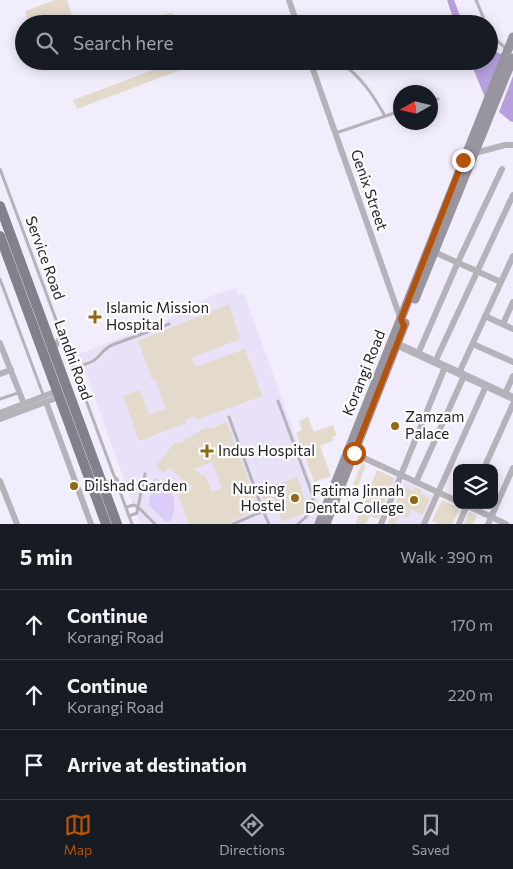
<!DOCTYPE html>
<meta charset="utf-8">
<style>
:root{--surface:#171b24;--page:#20242c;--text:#f1f3f6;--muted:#9ea1a6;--line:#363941;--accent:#b45309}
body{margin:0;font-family:Commissioner,sans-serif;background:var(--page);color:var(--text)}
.controls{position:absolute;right:15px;bottom:15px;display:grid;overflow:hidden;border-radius:10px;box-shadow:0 2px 12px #0003}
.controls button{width:45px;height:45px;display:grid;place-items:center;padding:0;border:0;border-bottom:1px solid var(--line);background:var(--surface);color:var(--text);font:25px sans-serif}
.compass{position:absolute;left:393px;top:85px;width:45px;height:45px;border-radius:50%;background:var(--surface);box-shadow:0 2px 12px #0003;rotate:262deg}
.stop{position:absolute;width:15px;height:15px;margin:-11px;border:4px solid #b45309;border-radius:50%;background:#fff}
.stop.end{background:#b45309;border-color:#fff;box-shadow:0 1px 5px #0008}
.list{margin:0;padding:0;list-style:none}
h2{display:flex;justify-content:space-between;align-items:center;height:65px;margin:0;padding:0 20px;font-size:21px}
h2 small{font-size:16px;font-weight:400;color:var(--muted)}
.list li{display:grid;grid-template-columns:32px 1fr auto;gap:15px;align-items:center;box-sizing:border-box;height:70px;padding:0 20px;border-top:1px solid var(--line)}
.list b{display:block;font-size:19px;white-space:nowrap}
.list p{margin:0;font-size:16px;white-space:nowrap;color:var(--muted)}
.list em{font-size:16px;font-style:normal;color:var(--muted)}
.icon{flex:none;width:28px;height:28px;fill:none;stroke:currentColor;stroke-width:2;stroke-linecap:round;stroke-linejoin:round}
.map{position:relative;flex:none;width:513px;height:524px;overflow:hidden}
.search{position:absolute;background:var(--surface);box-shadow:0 2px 12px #0003;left:15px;right:15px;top:15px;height:55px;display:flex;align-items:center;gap:12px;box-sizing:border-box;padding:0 18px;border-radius:28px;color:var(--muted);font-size:19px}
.sheet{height:275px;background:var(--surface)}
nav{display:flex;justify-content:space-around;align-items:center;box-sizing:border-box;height:70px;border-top:1px solid var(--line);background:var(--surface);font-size:14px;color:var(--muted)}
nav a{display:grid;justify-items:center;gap:2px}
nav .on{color:var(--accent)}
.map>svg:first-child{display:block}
</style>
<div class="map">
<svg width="513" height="524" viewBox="0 0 513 524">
<rect width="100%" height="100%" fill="#f2edfc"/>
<g fill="#e8e1f8">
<path d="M236,288l2,7 6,-2 77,215 -6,16h-175l-61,-170 93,-36 -1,-5 8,-4 6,-1 29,-13z"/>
<path d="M404,481l31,16 -14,27h-34z"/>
</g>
<path fill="#dbcdf7" d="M157,478c12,12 19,14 17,31 -1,5 -1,8 -4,12l-4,1 -17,-17 4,-25z"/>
<g fill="#b59fdd">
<path d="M447,0h7l9,24h-8z"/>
<path d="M489,48l12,6h4l-19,46 -16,-39h19z"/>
<path d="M513,76v46l-3,-1 -11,-9z"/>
</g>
<g fill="#e4dacc" fill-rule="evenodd">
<path d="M55,0h12l8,24h-46l-4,-13z"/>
<path d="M172,12l3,9 -8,3h-25z"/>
<path d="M43,61h48v1l-24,8 -3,-8 -18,7z"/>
<path d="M177,61h13l1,5 -114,43 -4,-9z"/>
<path d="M229,304l11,35 -48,19 3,9 50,-18 17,47 -66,24 -1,-4 -10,4 1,3 -47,18 -16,-45 17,-6 9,25 17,-6 -11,-30 -3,1 -14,-39z"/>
<path d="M308,417l6,15 19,-7 4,11 -5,1 1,4 -13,5 11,30 -17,6 -18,-49 6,-3 -3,-9z"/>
<path d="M227,422l32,87 -27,12 -2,3h-41l-11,-30 16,-5 -26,-22 -4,6 -8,-7 19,-24 2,2 8,-3 -1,-2 13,-6v-1l6,-3 6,-2 1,2zM212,462l10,26 -10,4 -7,-17 -2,1 -9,-7z"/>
<path d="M362,463l4,2 -8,21 -5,-2z"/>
<path d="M377,470l18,8 -17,41 -8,-3 -4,8h-11z"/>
<path d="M297,477l11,31 -3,5 -23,9 -9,-26 -10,4 -3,-8 19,-9v1z"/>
<path d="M403,486l10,5 2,-4 7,3 -2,3 10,5 -7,17 -12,-6 -3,9 -9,-3 -3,9h-8l9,-22h-1z"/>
<path d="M442,500l13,6 6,1 -9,17h-13l-7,-3z"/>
<path d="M469,512l8,4 -4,8h-9z"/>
</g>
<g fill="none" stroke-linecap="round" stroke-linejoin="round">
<g stroke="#b5b3b9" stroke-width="3">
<path d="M476,0l10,24"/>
<path d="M489,29l6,9 12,12"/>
<path d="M339,61c22,16 33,32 46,55"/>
<path d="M430,101l8,-2"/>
<path d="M336,133l64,-22"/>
<path d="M0,169l132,355"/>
<path d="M0,279l44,118"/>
<path d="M74,368c7,-3 17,-4 23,-10 5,-5 8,-10 15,-13l57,-21"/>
<path d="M0,399l18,-6"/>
<path d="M278,401l35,95c1,14 -5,20 -15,28"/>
<path d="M229,417l34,94"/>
<path d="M126,507l8,-2 4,2 7,-33"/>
<path d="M129,516l8,-3 1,-6 17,17"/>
<path d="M233,524l30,-13 6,13"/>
</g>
<g stroke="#b5b3b9" stroke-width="6">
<path d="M289,0l8,24"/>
<path d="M310,61l91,259"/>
<path d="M475,153l30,-8h8"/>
<path d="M434,252l67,30"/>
<path d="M485,316l28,13"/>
<path d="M503,324l10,-22"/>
<path d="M0,343l24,61"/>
<path d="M473,344l40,18"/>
<path d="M53,349l9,-13"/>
<path d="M418,354l40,-92 44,-93"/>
<path d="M435,362l78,-167"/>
<path d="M459,373l54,-117"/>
<path d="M0,374l11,-4"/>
<path d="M505,394l8,-18"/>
<path d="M46,402l45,122"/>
<path d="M0,413l57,-22"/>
<path d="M0,419l59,-22"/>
<path d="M351,452l106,49"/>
<path d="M484,468l29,-64"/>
<path d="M0,481l17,43"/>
<path d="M416,482l48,-106"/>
<path d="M103,485l13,-5"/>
<path d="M466,505l40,19"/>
<path d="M381,524l64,-157"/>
<path d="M424,524l62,-138"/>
<path d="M459,524l8,-19"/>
<path d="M488,524l25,-56"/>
</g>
<path stroke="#b5b3b9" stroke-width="8" d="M392,342l121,56"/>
<g stroke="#98959f" stroke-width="9">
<path d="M415,299l98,-241"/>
<path d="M319,524l194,-487"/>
<path d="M326,524l79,-201"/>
</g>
<g stroke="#83808c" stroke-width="10">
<path d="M0,206l117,318"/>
<path d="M0,236l106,288"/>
</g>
</g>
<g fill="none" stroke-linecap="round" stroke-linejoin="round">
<path stroke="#b45309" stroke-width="6" d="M354,453l50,-127 -3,-7 62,-159"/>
</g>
<g fill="#926711" stroke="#fdfdfd" stroke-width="2">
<path d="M92.5 309.5h5v5h5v5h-5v5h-5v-5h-5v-5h5z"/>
<circle cx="395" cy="426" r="5"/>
<path d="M204.5 443.5h5v5h5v5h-5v5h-5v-5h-5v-5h5z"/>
<circle cx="74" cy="486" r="5"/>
<circle cx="295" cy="498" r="5"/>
<circle cx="414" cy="500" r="5"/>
</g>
<g text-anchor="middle" stroke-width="4.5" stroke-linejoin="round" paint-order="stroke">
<g font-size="15" fill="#252329" stroke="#fdfdfd">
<text transform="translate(369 190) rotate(71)" y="5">Genix Street</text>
<text transform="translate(45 258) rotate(70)" y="5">Service Road</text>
<text transform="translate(73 360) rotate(70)" y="5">Landhi Road</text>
<text transform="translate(364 373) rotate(-68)" y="5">Korangi Road</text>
</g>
<g font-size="15" fill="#252329" stroke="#fdfdfd" text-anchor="start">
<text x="106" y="313">Islamic Mission<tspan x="106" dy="17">Hospital</tspan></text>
<text x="405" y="422">Zamzam<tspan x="405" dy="17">Palace</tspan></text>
<text x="218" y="456">Indus Hospital</text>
<text x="84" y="491">Dilshad Garden</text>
<text x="285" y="494" text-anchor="end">Nursing<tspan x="285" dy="17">Hostel</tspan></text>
<text x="404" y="496" text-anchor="end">Fatima Jinnah<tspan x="404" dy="17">Dental College</tspan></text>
</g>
</g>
</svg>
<div class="controls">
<button><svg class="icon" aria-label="layers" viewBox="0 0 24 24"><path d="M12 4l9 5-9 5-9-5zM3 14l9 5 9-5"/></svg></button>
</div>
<svg class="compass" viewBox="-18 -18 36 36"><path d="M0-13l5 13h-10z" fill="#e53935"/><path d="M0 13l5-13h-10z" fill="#9ea1a6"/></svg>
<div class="stop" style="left:354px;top:453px"></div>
<div class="stop end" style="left:463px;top:160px"></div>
<div class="search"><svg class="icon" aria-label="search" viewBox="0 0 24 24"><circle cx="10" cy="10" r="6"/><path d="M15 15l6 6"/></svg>Search here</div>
</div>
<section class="sheet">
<h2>5 min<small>Walk · 390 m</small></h2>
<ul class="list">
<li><svg class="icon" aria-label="ahead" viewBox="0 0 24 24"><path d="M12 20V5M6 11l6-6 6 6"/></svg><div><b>Continue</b><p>Korangi Road</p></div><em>170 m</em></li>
<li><svg class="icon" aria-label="ahead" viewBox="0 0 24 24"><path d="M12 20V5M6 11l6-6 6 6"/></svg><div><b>Continue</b><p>Korangi Road</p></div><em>220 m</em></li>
<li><svg class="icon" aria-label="arrive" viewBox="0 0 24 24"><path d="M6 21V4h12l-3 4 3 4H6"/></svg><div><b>Arrive at destination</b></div></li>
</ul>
</section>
<nav>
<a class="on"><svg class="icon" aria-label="map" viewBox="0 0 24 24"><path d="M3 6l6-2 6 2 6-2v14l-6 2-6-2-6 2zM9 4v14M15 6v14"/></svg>Map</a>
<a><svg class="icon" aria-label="directions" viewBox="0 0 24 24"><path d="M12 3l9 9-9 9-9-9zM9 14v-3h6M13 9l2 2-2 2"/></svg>Directions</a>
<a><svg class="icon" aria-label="saved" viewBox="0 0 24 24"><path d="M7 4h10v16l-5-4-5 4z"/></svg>Saved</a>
</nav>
